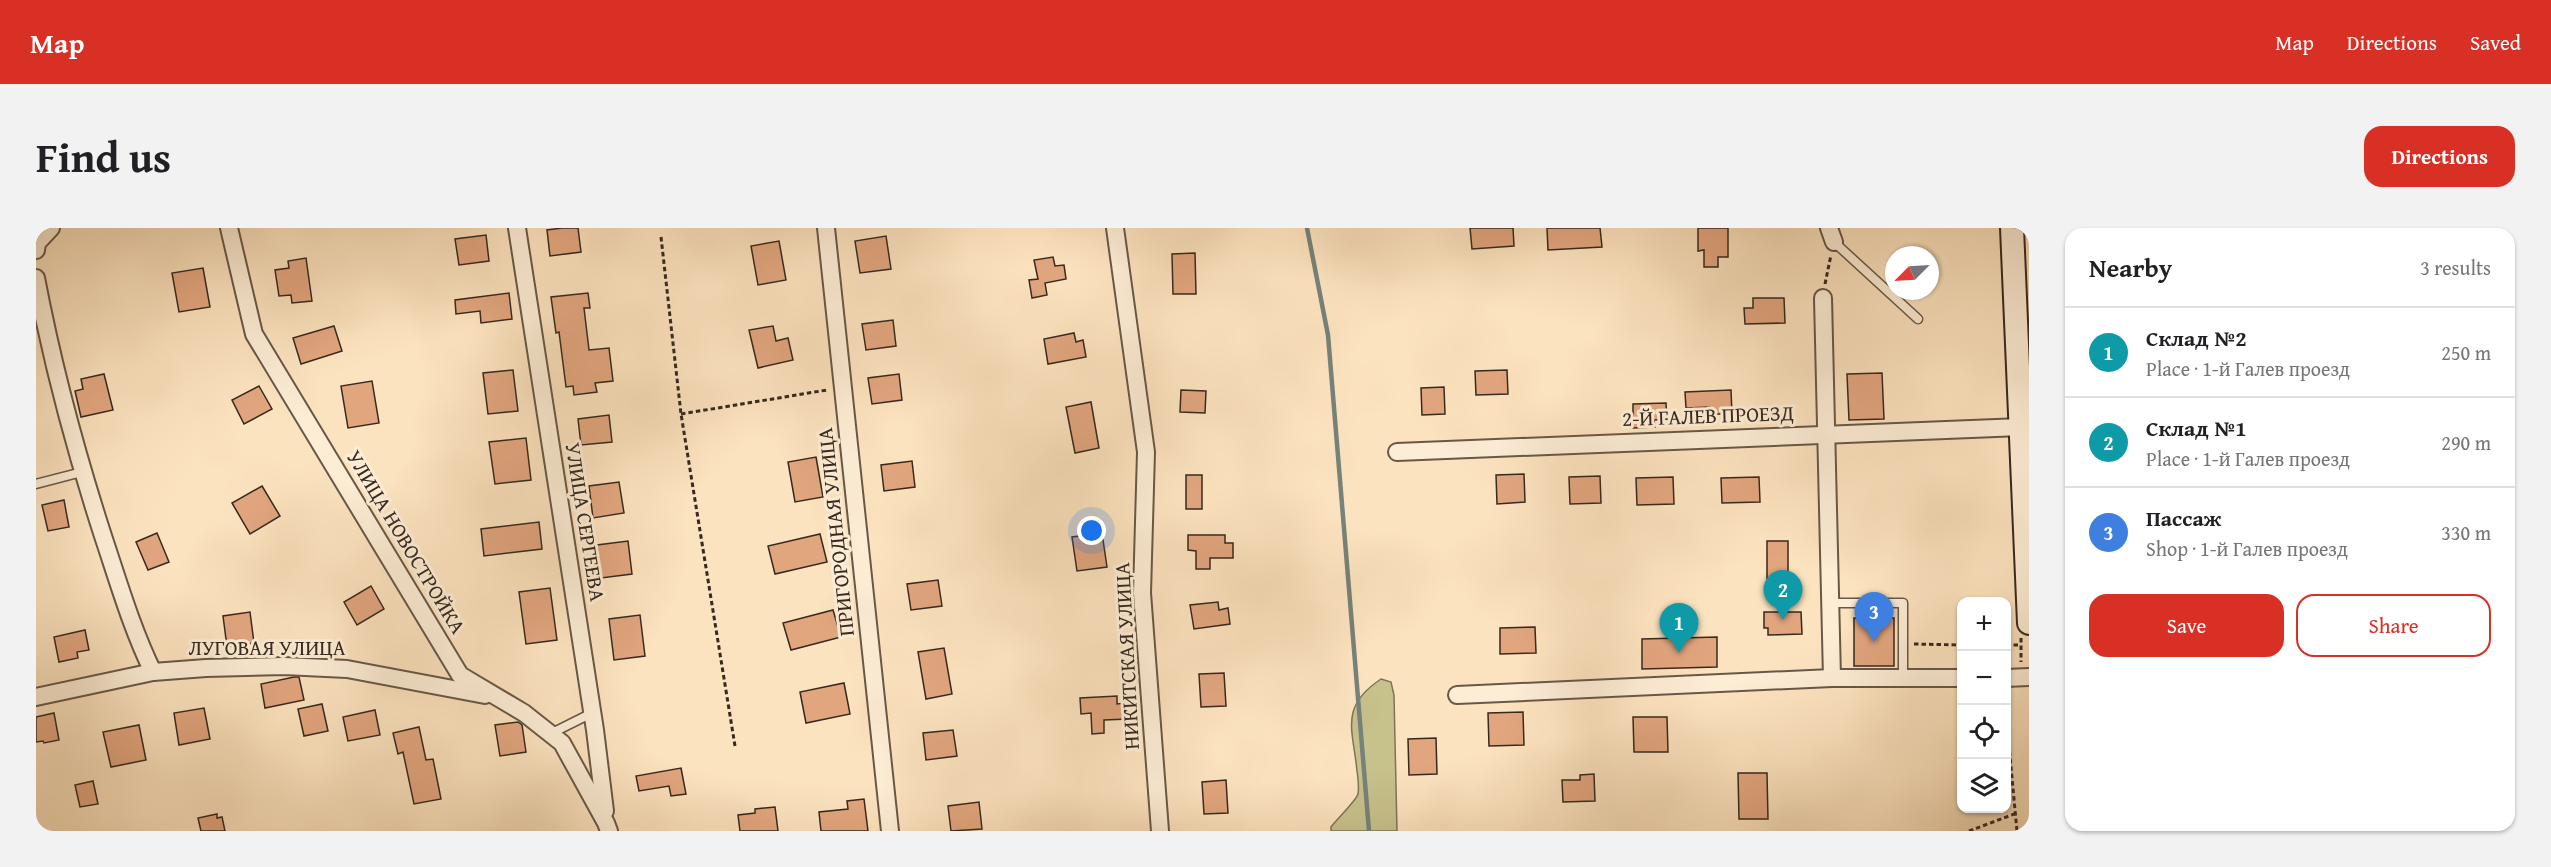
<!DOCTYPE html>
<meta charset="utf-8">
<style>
:root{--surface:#fff;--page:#f2f2f2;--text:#202124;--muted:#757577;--line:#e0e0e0;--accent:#d93025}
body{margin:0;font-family:"Gentium Book Plus",serif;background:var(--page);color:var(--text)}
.controls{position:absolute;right:18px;bottom:18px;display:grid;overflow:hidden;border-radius:12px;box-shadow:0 2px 4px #0004}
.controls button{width:54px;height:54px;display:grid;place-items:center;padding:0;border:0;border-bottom:2px solid var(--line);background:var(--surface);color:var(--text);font:30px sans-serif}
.compass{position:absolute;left:1849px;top:18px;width:54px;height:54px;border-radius:50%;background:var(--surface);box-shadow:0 2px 4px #0004;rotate:246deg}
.you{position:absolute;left:1056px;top:303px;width:21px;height:21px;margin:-15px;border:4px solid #fff;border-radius:50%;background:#1a73e8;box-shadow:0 0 0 9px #1a73e833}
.badge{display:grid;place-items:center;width:39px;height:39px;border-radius:50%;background:var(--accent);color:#fff;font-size:20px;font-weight:700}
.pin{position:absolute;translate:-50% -50px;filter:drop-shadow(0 2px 3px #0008)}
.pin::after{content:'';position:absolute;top:32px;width:21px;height:18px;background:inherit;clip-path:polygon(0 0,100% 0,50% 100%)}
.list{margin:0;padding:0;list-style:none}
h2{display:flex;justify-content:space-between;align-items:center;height:78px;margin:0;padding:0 24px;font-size:26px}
h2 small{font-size:20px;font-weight:400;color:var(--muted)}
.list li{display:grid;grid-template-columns:39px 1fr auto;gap:18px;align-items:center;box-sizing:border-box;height:90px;padding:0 24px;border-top:2px solid var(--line)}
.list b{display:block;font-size:22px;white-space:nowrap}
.list p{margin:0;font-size:20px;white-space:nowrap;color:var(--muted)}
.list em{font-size:20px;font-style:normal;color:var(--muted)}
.actions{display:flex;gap:12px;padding:18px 24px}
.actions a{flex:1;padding:14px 0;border:2px solid var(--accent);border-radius:18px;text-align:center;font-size:21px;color:var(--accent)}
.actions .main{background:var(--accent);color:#fff}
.icon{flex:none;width:33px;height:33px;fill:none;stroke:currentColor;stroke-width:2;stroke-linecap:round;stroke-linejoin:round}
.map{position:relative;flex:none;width:1993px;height:603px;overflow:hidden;border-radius:18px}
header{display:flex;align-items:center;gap:36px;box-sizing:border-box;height:84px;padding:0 30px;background:var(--accent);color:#fff}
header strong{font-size:28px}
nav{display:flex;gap:33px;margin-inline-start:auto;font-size:21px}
.intro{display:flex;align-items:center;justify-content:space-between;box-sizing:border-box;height:144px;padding:0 36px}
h1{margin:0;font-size:42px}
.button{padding:15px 27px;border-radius:18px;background:var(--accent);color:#fff;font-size:21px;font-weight:700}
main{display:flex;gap:36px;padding:0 36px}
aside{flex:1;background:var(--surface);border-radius:18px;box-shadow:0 2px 4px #0004}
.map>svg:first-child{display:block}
</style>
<header>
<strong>Map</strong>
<nav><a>Map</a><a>Directions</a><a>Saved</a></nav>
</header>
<div class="intro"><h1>Find us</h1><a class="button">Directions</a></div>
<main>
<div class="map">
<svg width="1993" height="603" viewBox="0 0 1993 603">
<rect width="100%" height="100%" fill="#fce3bf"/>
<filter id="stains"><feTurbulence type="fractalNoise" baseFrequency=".00333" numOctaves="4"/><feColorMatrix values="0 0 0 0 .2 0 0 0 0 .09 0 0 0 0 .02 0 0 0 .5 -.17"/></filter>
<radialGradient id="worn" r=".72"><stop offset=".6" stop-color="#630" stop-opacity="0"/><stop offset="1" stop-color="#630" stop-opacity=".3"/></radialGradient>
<path fill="#c7c18c" stroke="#7e7556" stroke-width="1.5" d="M1345,451l10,3 3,13 3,136h-66v-4c5,-7 25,-26 27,-33 1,-6 0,-16 -1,-23 -4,-42 -18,-64 24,-92z"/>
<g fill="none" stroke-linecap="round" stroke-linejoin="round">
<path stroke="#76827b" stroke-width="4.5" d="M1271,0l21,107 41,496"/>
</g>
<g fill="#e2a67f" stroke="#36291f" stroke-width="1.5">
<path d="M526,0h16l3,24 -31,4 -3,-26z"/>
<path d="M1434,0h43l1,18 -42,3z"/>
<path d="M1511,0h53l2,19 -54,3z"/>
<path d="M1662,0h30v29h-10v10h-14v-17l-6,1z"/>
<path d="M450,7l3,26 -30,4 -4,-26z"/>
<path d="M850,8l5,33 -31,4 -5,-32z"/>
<path d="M743,13l7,39 -28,5 -7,-39z"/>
<path d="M1159,25l1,41h-23l-1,-40z"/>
<path d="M1017,29l2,9 9,-1 2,14 -21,4 2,12 -15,3 -3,-18 9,-1 -4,-19z"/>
<path d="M270,30l6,43 -20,2 -1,-8 -12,1 -4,-26 14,-2 -1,-7z"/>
<path d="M167,40l7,39 -31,5 -7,-39z"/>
<path d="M473,65l3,26 -31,4 -1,-12 -24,3 -1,-14z"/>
<path d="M552,65l2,15h-6l5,42 20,-2 4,33 -18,2 2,9 -23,3 -1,-9 -7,1 -7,-55 -3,1 -5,-36z"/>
<path d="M1717,70h31l1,25 -40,1 -1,-16h9z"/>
<path d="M857,92l3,26 -30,4 -4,-26z"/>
<path d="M298,98l8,25 -41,13 -8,-26z"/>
<path d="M737,98l3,15 12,-3 5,22 -35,8 -9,-38z"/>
<path d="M1038,105l2,9 7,-2 3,17 -38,7 -4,-25z"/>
<path d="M477,142l5,41 -30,3 -5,-41z"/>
<path d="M1471,142l1,24 -32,1 -1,-24z"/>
<path d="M1846,145l2,46 -35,1 -2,-46z"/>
<path d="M68,146l9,36 -32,7 -6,-26 8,-2 -2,-10z"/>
<path d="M863,146l3,26 -30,4 -4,-26z"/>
<path d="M336,153l7,42 -31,5 -7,-42z"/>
<path d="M223,158l13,23 -28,15 -12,-24z"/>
<path d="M1408,159l1,27 -23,1 -1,-27z"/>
<path d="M1145,162l25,1 -1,22 -25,-1z"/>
<path d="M1695,162l1,24h-21l-1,-7 -24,1 -1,-16z"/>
<path d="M1055,174l8,46 -24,5 -9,-46z"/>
<path d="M1630,175l1,16 -13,1 1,7 -22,1v-24z"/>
<path d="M573,187l3,27 -31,3 -3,-26z"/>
<path d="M490,210l5,42 -36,4 -6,-42z"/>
<path d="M780,229l7,40 -28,5 -7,-40z"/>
<path d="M876,233l3,26 -31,4 -3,-26z"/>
<path d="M1488,246l1,28 -28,2 -1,-29z"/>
<rect x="1150" y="247" width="16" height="34"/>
<path d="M1564,248l1,27 -31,1 -1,-27z"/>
<path d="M1637,249l1,27 -37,1 -1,-27z"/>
<path d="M1723,249l1,25 -38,1 -1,-25z"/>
<path d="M583,254l5,31 -31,5 -4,-32z"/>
<path d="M226,258l18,30 -30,18 -18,-31z"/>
<path d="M28,272l5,27 -21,4 -6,-26z"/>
<path d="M503,294l3,27 -58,7 -3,-27z"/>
<path d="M121,305l12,29 -21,8 -12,-28z"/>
<path d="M1066,305l5,34 -30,4 -5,-34z"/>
<path d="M784,306l7,28 -52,12 -7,-28z"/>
<path d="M1152,307h37v8h8v15h-23v11h-14v-18l-8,-1z"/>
<path d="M592,313l4,33 -31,4 -4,-33z"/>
<rect x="1731" y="313" width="21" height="38"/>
<path d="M902,352l4,26 -31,4 -4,-26z"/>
<path d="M335,358l13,23 -27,16 -13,-23z"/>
<path d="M514,360l7,52 -31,4 -7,-52z"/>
<path d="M1182,374l1,8 9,-2 2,16 -36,5 -4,-24z"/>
<path d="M797,382l8,27 -50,13 -8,-27z"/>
<path d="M214,384l4,31 -27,4 -4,-31z"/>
<path d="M1728,384h37l1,22 -34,1v-7h-4z"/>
<path d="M604,387l5,41 -31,4 -5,-41z"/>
<rect x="1818" y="390" width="40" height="48"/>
<path d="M1499,399l1,26 -36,1v-26z"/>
<path d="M49,402l4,20 -12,2 1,6 -19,4 -5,-25z"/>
<path d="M1681,409v30l-75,2v-30z"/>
<path d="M908,420l8,46 -26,5 -8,-47z"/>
<path d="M1188,445l2,33 -25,1 -2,-33z"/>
<path d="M258,449h5l5,23 -39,8 -4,-24z"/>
<path d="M808,455l6,31 -44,9 -6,-31z"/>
<path d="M1081,468v8l9,-1 2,16 -24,1v13l-12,1 -1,-21 -10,1 -1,-16z"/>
<path d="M286,476l6,27 -24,5 -6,-27z"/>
<path d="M168,480l6,31 -31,6 -5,-32z"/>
<path d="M339,482l5,25 -32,6 -5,-24z"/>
<path d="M1487,484l1,33 -35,1 -1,-33z"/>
<path d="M18,485l5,27 -15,3 -1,-2 -7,1v-25z"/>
<path d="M1597,489h34l1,35h-34z"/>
<path d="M482,494l4,3 4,27 -26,4 -5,-31z"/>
<path d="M103,497l7,35 -35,7 -8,-35z"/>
<path d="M383,499l7,33 7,-1 8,40 -27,5 -11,-52 -5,2 -5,-21z"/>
<path d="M917,502l4,26 -31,4 -3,-27z"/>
<path d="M1400,510l1,36 -28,1 -1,-36z"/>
<path d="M645,540l5,26 -15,2 -2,-10 -30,5 -3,-15z"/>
<path d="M1702,545h29l1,46h-29z"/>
<path d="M1558,546l1,27 -32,1 -1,-22h18v-5z"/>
<path d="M1190,552l2,33 -24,1 -2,-32z"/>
<path d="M57,553l5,23 -18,3 -5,-22z"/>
<path d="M828,571l4,32h-47l-2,-19 29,-3 -1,-8z"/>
<path d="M943,574l3,27 -31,2 -3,-25z"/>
<path d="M739,579l3,24h-38l-2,-16 17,-2v-4z"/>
<path d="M181,586v4l5,-1 3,14h-24l-3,-13z"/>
</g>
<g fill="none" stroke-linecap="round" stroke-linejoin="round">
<g stroke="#685847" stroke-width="11">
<g id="lane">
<path d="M1798,14l84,77"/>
<path d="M0,256l46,-12"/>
<path d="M1794,375h73v74"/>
<path d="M514,506l42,-21"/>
</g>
</g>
<g stroke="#685847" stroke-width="20">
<g id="street">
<path d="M193,0l25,106 206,341 64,38 38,30 44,80 3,8"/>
<path d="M481,0l78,502 10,81"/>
<path d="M790,0l64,603"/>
<path d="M1079,0l31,224 -4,141 18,238"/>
<path d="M1793,0l5,14"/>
<path d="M0,22l1,-7 14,-15"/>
<path d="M0,50c17,89 40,175 68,261 15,45 28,90 49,133"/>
<path d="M1787,70l9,380"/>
<path d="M1361,224l624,-25"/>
<path d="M1970,450l23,-1"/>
<path d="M1421,467l375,-17h130"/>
<path d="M0,469l117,-25 53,-4 78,-2 63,3 138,26"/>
</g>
</g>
<g stroke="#36291f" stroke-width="26">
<path id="secondary" d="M1976,0l17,395"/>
</g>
<g stroke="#36291f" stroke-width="3" stroke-dasharray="4.5 3" stroke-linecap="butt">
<path d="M625,9l20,177 54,332"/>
<path d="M1789,56l6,-29"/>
<path d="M645,186l146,-24"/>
<path d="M1985,410v24"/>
<path d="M1878,416l48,1"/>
<path d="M1970,417h15"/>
<path d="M1970,486l11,117"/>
<path d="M1933,603l48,-18"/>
</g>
<use href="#lane" stroke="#fdedd5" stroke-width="8"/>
<use href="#street" stroke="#fdedd5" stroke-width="16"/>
<use href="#secondary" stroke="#fdedd5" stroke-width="22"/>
</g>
<g text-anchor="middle" stroke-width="6" stroke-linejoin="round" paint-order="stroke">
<g font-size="21" fill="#36291f" stroke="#fdedd5">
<text transform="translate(1672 188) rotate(-2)" y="7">2-Й ГАЛЕВ ПРОЕЗД</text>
<text transform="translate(549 294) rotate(81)" y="7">УЛИЦА СЕРГЕЕВА</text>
<text transform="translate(800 304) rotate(-96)" y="7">ПРИГОРОДНАЯ УЛИЦА</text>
<text transform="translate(370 314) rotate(59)" y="7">УЛИЦА НОВОСТРОЙКА</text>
<text x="231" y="427">ЛУГОВАЯ УЛИЦА</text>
<text transform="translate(1091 428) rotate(-93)" y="7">НИКИТСКАЯ УЛИЦА</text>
</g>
</g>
<rect width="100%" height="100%" filter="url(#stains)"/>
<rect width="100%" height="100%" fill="url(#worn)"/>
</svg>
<div class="controls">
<button>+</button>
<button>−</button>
<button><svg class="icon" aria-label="locate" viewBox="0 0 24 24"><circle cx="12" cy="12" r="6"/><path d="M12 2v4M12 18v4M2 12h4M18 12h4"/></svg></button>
<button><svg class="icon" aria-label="layers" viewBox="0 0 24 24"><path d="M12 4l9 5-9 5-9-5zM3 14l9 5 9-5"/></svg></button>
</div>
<svg class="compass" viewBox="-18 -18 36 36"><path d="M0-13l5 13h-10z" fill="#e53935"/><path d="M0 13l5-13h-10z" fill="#757577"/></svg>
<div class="you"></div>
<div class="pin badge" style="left:1643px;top:425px;background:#0f9aa8">1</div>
<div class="pin badge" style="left:1747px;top:392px;background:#0f9aa8">2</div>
<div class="pin badge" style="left:1838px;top:414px;background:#3f7fe0">3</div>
</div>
<aside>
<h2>Nearby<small>3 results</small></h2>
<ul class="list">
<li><span class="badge" style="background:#0f9aa8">1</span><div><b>Склад №2</b><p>Place · 1-й Галев проезд</p></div><em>250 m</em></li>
<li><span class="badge" style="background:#0f9aa8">2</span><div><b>Склад №1</b><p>Place · 1-й Галев проезд</p></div><em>290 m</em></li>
<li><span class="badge" style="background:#3f7fe0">3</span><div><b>Пассаж</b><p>Shop · 1-й Галев проезд</p></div><em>330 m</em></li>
</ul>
<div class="actions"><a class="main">Save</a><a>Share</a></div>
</aside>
</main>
